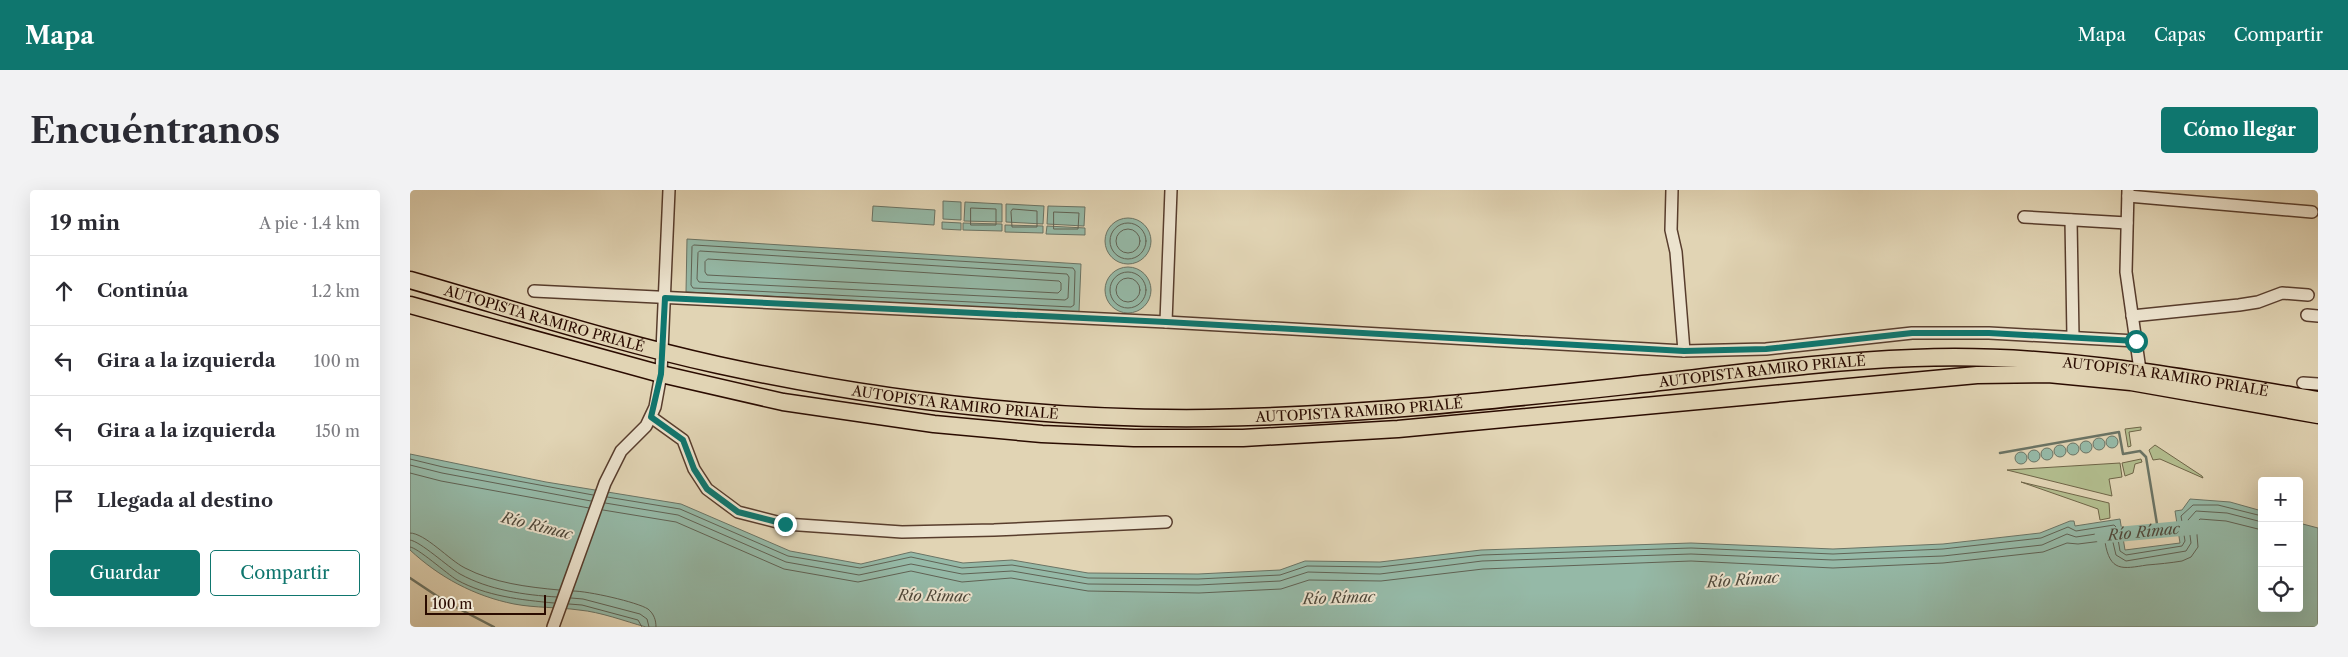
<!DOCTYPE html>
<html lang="es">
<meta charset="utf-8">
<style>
:root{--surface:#fff;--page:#f2f2f3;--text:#2b2b33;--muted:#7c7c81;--line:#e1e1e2;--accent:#0f766e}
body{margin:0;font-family:"Libre Caslon Text",serif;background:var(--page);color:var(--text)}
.controls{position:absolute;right:15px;bottom:15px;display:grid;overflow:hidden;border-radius:5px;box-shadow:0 5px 20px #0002}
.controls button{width:45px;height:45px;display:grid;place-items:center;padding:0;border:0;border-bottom:1px solid var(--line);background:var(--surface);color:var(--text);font:25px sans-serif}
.scale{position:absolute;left:15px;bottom:12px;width:121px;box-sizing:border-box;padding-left:5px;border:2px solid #2a0b00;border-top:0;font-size:14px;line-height:18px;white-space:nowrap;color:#2a0b00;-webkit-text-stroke:4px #ece3ce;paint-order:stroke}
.stop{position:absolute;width:15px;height:15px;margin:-11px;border:4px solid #0f766e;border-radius:50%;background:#fff}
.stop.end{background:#0f766e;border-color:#fff;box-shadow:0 1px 5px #0008}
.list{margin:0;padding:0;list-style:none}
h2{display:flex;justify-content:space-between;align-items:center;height:65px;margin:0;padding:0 20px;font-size:21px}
h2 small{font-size:16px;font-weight:400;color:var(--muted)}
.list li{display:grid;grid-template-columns:32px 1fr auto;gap:15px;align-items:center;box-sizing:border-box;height:70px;padding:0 20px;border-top:1px solid var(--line)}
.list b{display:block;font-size:19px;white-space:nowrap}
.list em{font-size:16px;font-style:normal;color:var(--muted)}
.actions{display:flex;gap:10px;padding:15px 20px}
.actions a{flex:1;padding:11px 0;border:1px solid var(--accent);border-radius:5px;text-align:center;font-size:18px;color:var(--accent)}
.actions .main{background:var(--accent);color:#fff}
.icon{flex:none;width:28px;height:28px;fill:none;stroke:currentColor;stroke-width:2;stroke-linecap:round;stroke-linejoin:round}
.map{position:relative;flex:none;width:1908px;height:437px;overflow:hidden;border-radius:5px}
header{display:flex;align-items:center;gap:30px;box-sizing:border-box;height:70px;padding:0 25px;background:var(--accent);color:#fff}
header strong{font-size:24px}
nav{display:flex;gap:28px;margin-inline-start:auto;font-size:18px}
.intro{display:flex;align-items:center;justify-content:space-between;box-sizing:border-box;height:120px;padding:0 30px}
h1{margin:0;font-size:35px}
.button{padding:12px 22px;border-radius:5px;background:var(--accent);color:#fff;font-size:18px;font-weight:700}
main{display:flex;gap:30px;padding:0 30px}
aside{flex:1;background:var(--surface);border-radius:5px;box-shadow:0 5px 20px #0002}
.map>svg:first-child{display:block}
</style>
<header>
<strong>Mapa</strong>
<nav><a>Mapa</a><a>Capas</a><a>Compartir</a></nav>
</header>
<div class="intro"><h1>Encuéntranos</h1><a class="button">Cómo llegar</a></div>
<main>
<aside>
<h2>19 min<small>A pie · 1.4 km</small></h2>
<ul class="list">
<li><svg class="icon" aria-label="ahead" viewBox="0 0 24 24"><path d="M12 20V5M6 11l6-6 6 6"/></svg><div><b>Continúa</b></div><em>1.2 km</em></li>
<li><svg class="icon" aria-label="left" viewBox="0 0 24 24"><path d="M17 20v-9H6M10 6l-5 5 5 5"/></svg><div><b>Gira a la izquierda</b></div><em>100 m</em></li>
<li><svg class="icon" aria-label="left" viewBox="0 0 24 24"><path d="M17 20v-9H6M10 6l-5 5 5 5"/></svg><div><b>Gira a la izquierda</b></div><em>150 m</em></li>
<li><svg class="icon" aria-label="arrive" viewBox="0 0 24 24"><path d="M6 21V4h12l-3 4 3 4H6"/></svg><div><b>Llegada al destino</b></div></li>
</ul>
<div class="actions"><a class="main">Guardar</a><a>Compartir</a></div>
</aside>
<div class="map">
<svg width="1908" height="437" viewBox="0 0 1908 437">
<rect width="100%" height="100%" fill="#e1d4b4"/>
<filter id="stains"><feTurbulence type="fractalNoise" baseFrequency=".004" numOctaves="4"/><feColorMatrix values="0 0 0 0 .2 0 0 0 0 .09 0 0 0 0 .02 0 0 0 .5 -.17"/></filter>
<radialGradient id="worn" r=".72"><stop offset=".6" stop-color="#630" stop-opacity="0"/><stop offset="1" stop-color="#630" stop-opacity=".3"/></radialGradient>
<g fill="#b2bd8e" stroke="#6e6447">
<path d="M1731,237v3l-12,2 2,14 -3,1 -3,-18z"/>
<path d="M1745,255l47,31 1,2 -43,-19 -7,1 -4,-10z"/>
<path d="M1731,269l1,3 -7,2 -2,9 -8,3 -3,-13z"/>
<path d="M1710,273l2,14 -13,2 3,17 -105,-26z"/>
<path d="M1611,292l88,21 1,15 -10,2 -2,-11z"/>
</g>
<g fill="#95b9a7" stroke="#6a7364">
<path d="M533,11l18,1v18l-18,-1z"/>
<path d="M555,12l37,2v18l-38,-1z"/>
<path d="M596,14l38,2 -1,18 -37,-2z"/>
<path d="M463,16l62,4 -1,15 -62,-4z"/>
<path d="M638,16l37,1 -1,19 -37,-2z"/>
<circle cx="718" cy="51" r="23"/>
<path d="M532,32l19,1v7l-19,-1z"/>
<path d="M553,33l39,1v7l-39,-1z"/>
<path d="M595,35l38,1v7l-38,-1z"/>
<path d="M637,36l38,2v7l-39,-1z"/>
<path d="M277,49l394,25 -2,48 -393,-20z"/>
<circle cx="718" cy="100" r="23"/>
<circle cx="1702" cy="252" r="6"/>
<circle cx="1689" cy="254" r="6"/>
<circle cx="1676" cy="257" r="6"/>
<circle cx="1663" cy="259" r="6"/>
<circle cx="1650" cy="261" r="6"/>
<circle cx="1637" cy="264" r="6"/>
<circle cx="1624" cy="266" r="6"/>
<circle cx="1611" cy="268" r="6"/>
<path d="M0,264l136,28 135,22 109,47 71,13 50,-12 52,11 49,-3 76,13 110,1 82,-4 25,-9 75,1 101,-12 210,-7 142,6 110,-5 97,-11 30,-12h4l1,5 45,-7 5,31 55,-7 -5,-32 7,-1 8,-11 40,3 32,9v97h37v-85l19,5v99h-1672c-22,-6 -45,-15 -67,-17 -21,-3 -44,-2 -65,-6 -40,-8 -75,-27 -104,-54z"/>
</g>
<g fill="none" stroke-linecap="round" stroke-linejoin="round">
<g stroke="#606254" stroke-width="1">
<path d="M561,18l25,1v16h-25z"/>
<path d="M603,19l24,2v16h-25l-1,-15z"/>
<path d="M644,22l25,1 -1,16h-24z"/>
<circle cx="718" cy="51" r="18"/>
<circle cx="718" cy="51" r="12"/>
<path d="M284,55l379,23 2,3 -1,34 -3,2 -378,-19 -2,-3 1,-38z"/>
<path d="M290,61l367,23 2,3 -1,21 -3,2 -366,-18 -2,-3 1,-26z"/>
<path d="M298,69l351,22 2,2v7l-3,3 -351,-18 -2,-3v-10z"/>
<circle cx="718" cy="100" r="18"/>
<circle cx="718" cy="100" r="12"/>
<path d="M0,269l33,8 150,28"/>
<path d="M0,275l32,8 149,28"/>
<path d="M0,283l31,8 148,27"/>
<path d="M197,307l73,12 108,47 72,12 51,-11 51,11 50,-3 76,13 110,1 82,-4 27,-9 73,1 102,-12 209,-7 142,6 110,-5 98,-11 27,-11 8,4 38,-6 2,2 4,24 6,4 56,-9 3,-5 -4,-25 12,-11h25l44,11"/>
<path d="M195,313l73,12 108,47 73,13 52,-11 51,10 50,-3 76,13 110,1 82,-4 28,-9 72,2 102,-13 209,-7 142,6 110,-4 99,-11 25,-11 9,3 33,-5 2,2 5,21 10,6 60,-10 5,-8 -3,-23 8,-9 31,2 35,9"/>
<path d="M193,320l73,12 108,47 74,13 53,-11 51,11 49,-4 77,13 111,2 82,-4 28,-9 72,1 102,-12 208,-8 142,7 110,-5 100,-11 24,-9 11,1 24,-3 3,1c5,30 17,27 42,23 12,-1 23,-2 35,-4l9,-4 7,-10 -2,-24 4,-4 26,2 36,9"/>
<path d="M0,343c15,0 39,27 55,35 29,15 62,19 94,22"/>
<path d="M0,350c10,1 38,27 50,34 29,16 64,21 97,23"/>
<path d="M0,357c7,0 37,27 47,33 29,16 64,20 97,23"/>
<path d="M163,401c15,0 64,11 75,18 6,5 8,11 8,18"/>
<path d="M161,408l12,1 57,15 7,5 2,8"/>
<path d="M159,414l13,1 56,15 4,7"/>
</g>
<g stroke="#6a7364" stroke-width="2.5">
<path d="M1590,263l119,-21 4,22 17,-3 6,6 12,73"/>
<path d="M0,388l36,24 48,25"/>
</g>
<path stroke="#95b9a7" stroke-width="15" id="s1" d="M1692,346l94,-9"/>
<g stroke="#583d2d" stroke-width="14">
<g id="minor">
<path d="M1262,0l-1,40 5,22 8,99"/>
<path d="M1718,0l-2,82 14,98 3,8"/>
<path d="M1718,6l184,16"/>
<path d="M1614,27l103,6"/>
<path d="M1661,30l2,117"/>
<path d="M124,101l632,31 518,29 82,-2 146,-16h77l147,8"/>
<path d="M1897,125l11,1"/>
<path d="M1722,126l107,-11 19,-3 24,-9 26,2"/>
<path d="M756,132l5,-132"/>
<path d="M1893,193l15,1"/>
<path d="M241,227l32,23 11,29 13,20 31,23 47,12 117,8 92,-2 172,-8"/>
<path d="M143,437l52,-144 16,-32 25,-25 9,-19 6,-33 8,-184"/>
</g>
</g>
<g stroke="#2a0b00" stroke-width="19">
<g id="highway">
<path id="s2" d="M0,90c102,29 204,62 308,85 161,35 326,55 491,53 149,-2 297,-19 444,-35 87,-10 174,-22 261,-25 136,-6 270,19 404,42"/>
<path d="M0,115l251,69 122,28 151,22 108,10 92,4h109l155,-9 579,-54 71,-1 83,8 187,33"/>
</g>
</g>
<use href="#minor" stroke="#ece3ce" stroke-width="11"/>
<use href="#highway" stroke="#e1d4b4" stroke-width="16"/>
</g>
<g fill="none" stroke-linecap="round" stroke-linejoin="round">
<path stroke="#0f766e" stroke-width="6" d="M375,334l-47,-12 -31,-23 -13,-20 -11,-29 -32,-23 10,-43 4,-76 501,24 518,29 82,-2 146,-16h77l147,8"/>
</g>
<g text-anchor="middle" stroke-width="4" stroke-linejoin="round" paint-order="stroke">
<g font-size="14" fill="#2a0b00" stroke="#ece3ce">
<text dy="5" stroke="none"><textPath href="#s2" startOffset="140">AUTOPISTA RAMIRO PRIALÉ</textPath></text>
<text dy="5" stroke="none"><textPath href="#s2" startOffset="1370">AUTOPISTA RAMIRO PRIALÉ</textPath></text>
<text dy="5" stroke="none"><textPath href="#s2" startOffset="1775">AUTOPISTA RAMIRO PRIALÉ</textPath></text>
<text dy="5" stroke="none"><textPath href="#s2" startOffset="560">AUTOPISTA RAMIRO PRIALÉ</textPath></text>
<text dy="5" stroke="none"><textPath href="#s2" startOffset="965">AUTOPISTA RAMIRO PRIALÉ</textPath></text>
</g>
<g font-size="15" font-style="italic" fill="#4f483a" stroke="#ece3ce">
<text transform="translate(127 336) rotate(14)" y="5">Río Rímac</text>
<text dy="5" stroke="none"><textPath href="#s1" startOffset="42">Río Rímac</textPath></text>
<text transform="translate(1333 390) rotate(-4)" y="5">Río Rímac</text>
<text transform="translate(524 406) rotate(1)" y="5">Río Rímac</text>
<text transform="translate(929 408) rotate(-2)" y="5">Río Rímac</text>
</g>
</g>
<rect width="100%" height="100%" filter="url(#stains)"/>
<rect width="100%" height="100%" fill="url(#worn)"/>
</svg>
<div class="controls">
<button>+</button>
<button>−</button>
<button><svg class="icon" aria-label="locate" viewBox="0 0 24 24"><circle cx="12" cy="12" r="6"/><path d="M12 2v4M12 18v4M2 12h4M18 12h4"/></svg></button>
</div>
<div class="scale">100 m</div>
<div class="stop" style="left:1726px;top:151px"></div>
<div class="stop end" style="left:375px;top:334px"></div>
</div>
</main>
